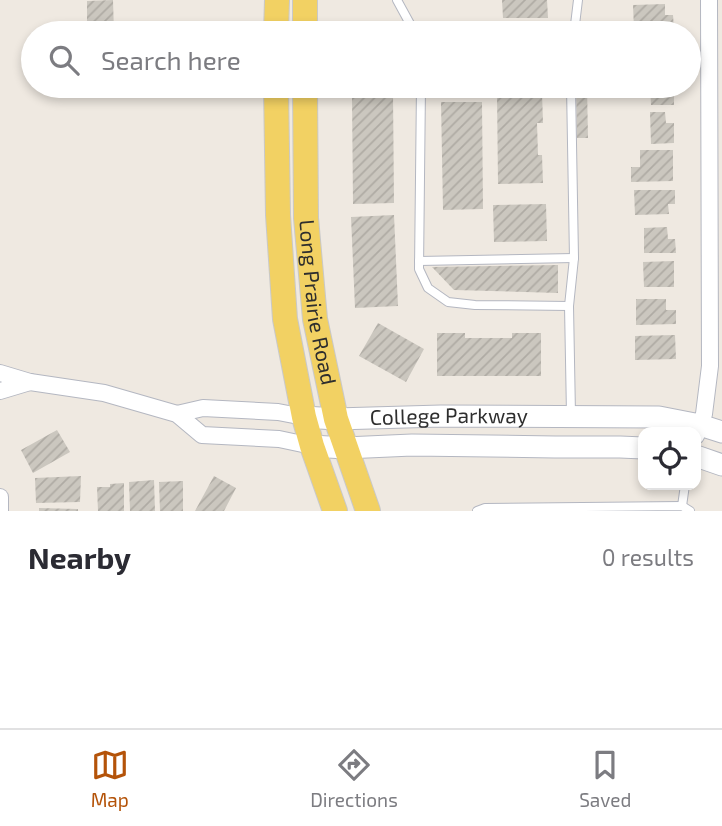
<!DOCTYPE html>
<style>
:root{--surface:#fff;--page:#f2f2f3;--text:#2b2b33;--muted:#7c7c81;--line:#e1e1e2;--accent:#b45309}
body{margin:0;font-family:"Exo 2",sans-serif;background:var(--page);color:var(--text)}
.controls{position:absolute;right:21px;bottom:21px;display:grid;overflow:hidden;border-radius:14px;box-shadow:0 4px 10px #0003}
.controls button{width:63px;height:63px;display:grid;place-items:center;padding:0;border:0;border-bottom:2px solid var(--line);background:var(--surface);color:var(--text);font:35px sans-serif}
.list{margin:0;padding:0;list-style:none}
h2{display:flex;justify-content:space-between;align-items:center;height:91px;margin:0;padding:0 28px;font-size:30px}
h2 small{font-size:23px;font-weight:400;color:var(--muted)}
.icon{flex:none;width:38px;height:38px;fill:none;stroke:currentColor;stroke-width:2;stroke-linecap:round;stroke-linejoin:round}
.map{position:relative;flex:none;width:722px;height:511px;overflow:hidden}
.search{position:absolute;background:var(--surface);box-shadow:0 4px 10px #0003;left:21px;right:21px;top:21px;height:77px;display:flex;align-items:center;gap:18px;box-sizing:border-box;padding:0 24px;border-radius:38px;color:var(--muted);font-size:26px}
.sheet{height:217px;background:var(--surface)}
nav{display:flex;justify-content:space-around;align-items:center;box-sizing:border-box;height:98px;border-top:2px solid var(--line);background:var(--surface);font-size:19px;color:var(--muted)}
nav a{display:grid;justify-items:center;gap:4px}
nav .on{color:var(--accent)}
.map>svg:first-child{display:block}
</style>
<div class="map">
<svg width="722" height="511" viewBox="0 0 722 511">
<defs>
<pattern id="building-hatch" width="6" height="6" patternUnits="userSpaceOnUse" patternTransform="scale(1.75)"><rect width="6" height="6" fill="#cbc7bf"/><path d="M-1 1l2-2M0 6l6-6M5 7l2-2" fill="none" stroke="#afaba4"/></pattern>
</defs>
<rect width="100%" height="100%" fill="#efe9e1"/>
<g fill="url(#building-hatch)">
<path d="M113,0l1,33h-27v-32z"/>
<path d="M502,0h45l1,18h-45z"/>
<path d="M665,4v11h8l1,14h-40l-1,-24z"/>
<path d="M576,86h11l1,52h-11z"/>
<path d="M650,86h24v19h-23z"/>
<path d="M542,92l1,31h-6l1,32h4l1,28 -45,1 -1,-91z"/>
<path d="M352,95h41l1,108 -41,1z"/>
<path d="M441,102h41l1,107 -40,1z"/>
<path d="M650,112h15l1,11h8v20l-23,1z"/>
<path d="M640,150h33v31l-42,1v-15h9z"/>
<path d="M634,190h41v14h-7l1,10 -34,1z"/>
<path d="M546,204l1,37 -53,1 -1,-37z"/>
<path d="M394,215l4,91 -43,2 -4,-91z"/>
<path d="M667,227l1,12h7l1,14h-32v-25z"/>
<path d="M674,261v26h-30l-1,-25z"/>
<path d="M558,265v28l-104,-3 -22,-23z"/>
<path d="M636,299h30v11h10v14l-40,1z"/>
<path d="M378,323l46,26 -18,33 -47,-26z"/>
<path d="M437,333h28v5h47v-5h29v43h-104z"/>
<path d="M675,335l1,24 -41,1v-24z"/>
<path d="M57,430l13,22 -37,21 -12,-23z"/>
<path d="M81,476l-1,26 -44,1 -1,-25z"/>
<path d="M214,476l22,12 -12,23h-29z"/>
<path d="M154,480l1,31h-25l-1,-29z"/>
<path d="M183,481v30h-23l-1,-29z"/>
<path d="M124,483v28h-26l-1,-24h13v-3z"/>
<path d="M39,508l39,1v2h-39z"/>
</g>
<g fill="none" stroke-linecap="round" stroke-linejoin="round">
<g stroke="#b4b7c1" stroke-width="10">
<g id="service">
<path d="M397,0l18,33"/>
<path d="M574,33l4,-33"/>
<path d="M421,86l-2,183 9,19 20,14 27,3 94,1"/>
<path d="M419,261l155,-3"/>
<path d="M571,415l-2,-109 5,-48 -3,-172"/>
<path d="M682,506l3,-21"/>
<path d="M477,511l8,-3 197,-2 8,5"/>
</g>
</g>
<g stroke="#b4b7c1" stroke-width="18">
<g id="minor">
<path d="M0,373l30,9 74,11 73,21 25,21 77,4 33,7"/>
<path d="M0,391l30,-9"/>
<path d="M177,414l26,-6 75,4 26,5"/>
<path d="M696,436l8,-22 6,-48 -1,-366"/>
<path d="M0,497v14"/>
</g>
</g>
<g stroke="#b4b7c1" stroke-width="23">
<g id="secondary">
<path id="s1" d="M304,417l32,2 105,-3 218,1 41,8 22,7"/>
<path d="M312,446l33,2 67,-3 143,2h65l23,1"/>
<path d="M696,456l26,9"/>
</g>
</g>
<g stroke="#c9c9c9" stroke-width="26">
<g id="primary">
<path d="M276,33l1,-33"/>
<path d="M305,33v-33"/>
<path d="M276,86l2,129 7,104 19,98 8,29 23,65"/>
<path id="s2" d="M305,86l1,132 9,101 21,100 32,92"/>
</g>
</g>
<use href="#service" stroke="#fff" stroke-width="8"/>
<use href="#minor" stroke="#fff" stroke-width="16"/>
<use href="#secondary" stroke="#fff" stroke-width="21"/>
<use href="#primary" stroke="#f2d163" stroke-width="24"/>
</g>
<g text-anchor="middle" stroke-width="6" stroke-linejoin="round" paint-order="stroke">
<g font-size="21" fill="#2e2e2e" stroke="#fff">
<text dy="7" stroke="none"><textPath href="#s2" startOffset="217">Long Prairie Road</textPath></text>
<text dy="7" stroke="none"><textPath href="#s1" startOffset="145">College Parkway</textPath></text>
</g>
</g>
</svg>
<div class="controls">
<button><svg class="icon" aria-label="locate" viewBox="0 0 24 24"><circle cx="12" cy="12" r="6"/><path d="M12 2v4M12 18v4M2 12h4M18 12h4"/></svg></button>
</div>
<div class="search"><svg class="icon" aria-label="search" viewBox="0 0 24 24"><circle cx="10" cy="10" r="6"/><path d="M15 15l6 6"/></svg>Search here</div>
</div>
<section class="sheet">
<h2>Nearby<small>0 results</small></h2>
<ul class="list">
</ul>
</section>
<nav>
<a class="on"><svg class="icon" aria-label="map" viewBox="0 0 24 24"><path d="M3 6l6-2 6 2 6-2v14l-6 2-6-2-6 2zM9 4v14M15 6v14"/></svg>Map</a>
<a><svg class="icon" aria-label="directions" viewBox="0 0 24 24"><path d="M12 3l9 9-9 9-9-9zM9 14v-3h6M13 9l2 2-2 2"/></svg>Directions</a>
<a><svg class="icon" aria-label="saved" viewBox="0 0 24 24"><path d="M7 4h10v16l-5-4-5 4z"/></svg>Saved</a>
</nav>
